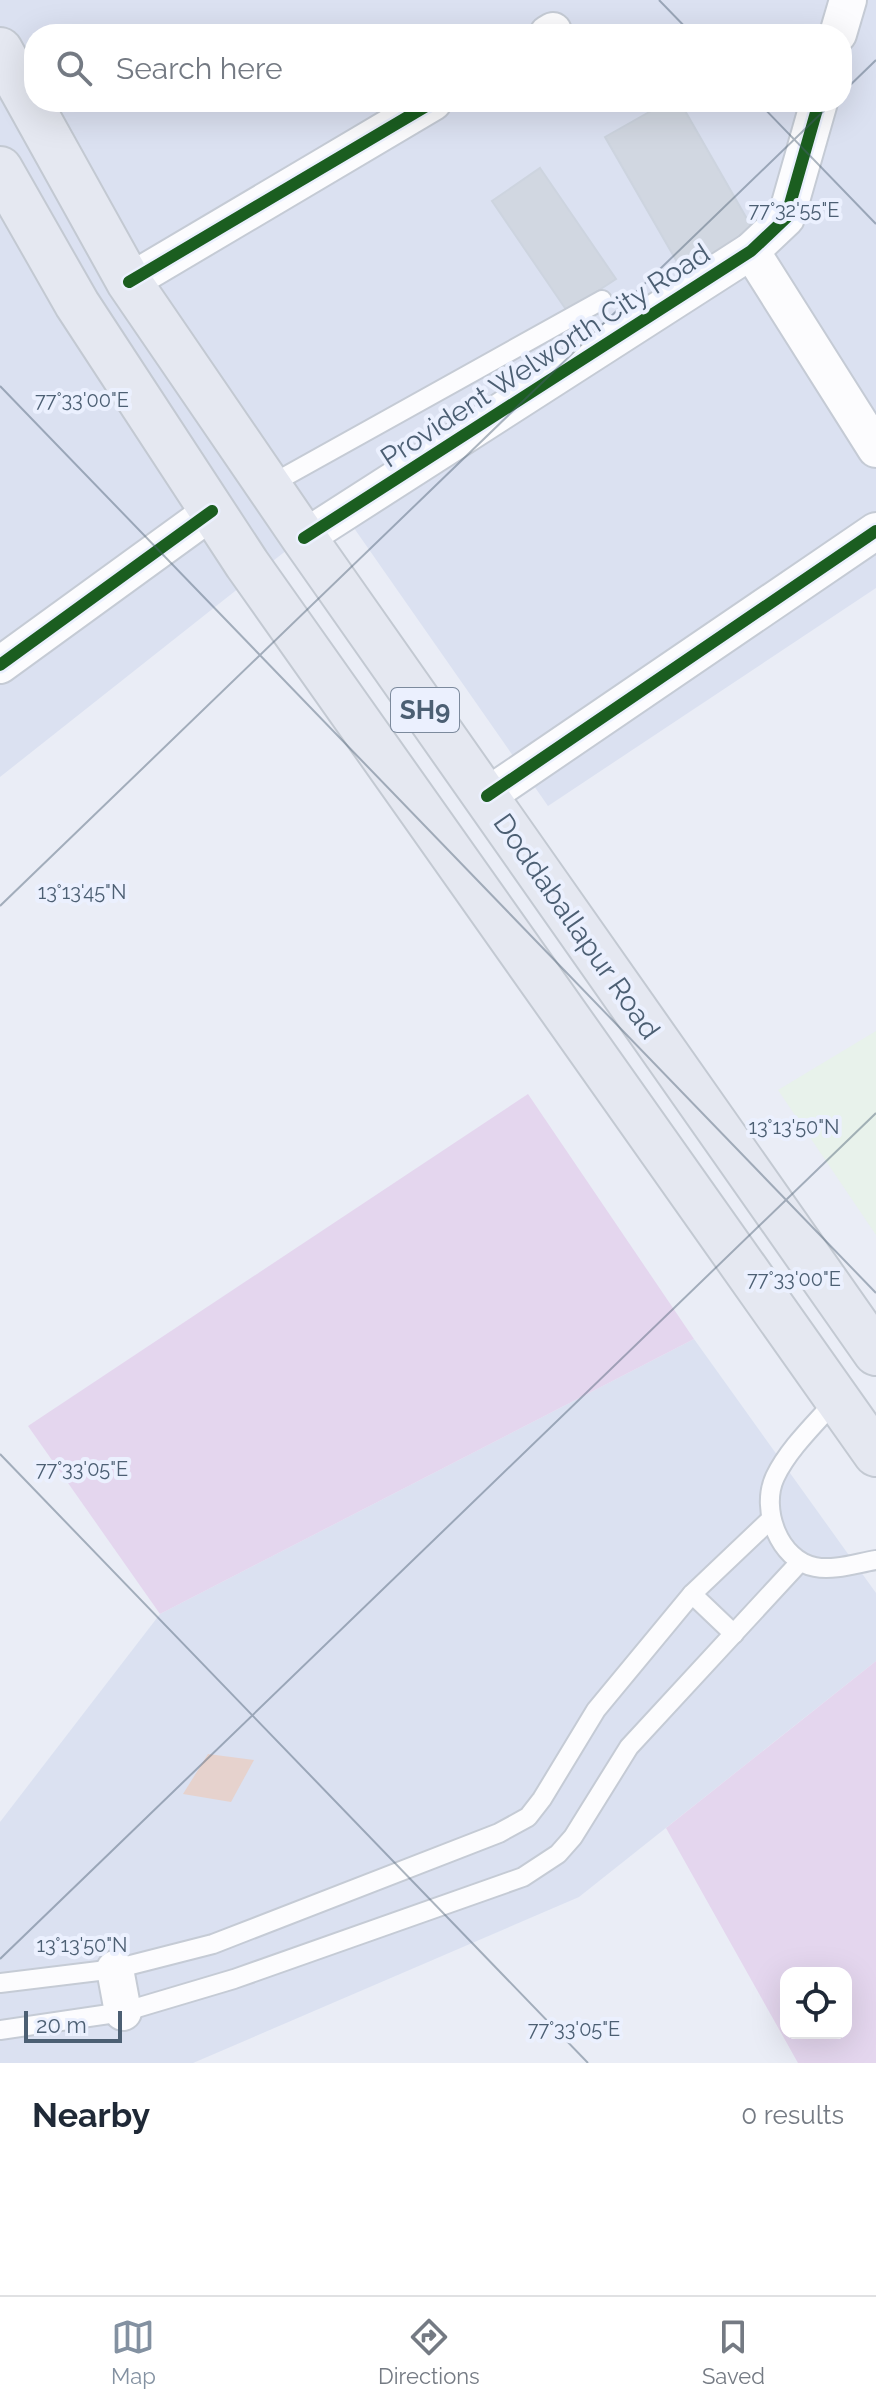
<!DOCTYPE html>
<meta charset="utf-8">
<style>
:root{--surface:#fff;--page:#f6f6f7;--text:#1f2937;--muted:#747a83;--line:#e0e1e3;--accent:#8391a1}
body{margin:0;font-family:Raleway,sans-serif;background:var(--page);color:var(--text)}
.controls{position:absolute;right:24px;bottom:24px;display:grid;overflow:hidden;border-radius:16px;box-shadow:0 8px 32px #0002}
.controls button{width:72px;height:72px;display:grid;place-items:center;padding:0;border:0;border-bottom:2px solid var(--line);background:var(--surface);color:var(--text);font:40px sans-serif}
.scale{position:absolute;left:24px;bottom:20px;width:98px;box-sizing:border-box;padding-left:8px;border:4px solid #4c5f73;border-top:0;font-size:22px;line-height:28px;white-space:nowrap;color:#4c5f73;-webkit-text-stroke:6px #ebf0fe;paint-order:stroke}
.list{margin:0;padding:0;list-style:none}
h2{display:flex;justify-content:space-between;align-items:center;height:104px;margin:0;padding:0 32px;font-size:34px}
h2 small{font-size:26px;font-weight:400;color:var(--muted)}
.icon{flex:none;width:44px;height:44px;fill:none;stroke:currentColor;stroke-width:2;stroke-linecap:round;stroke-linejoin:round}
.map{position:relative;flex:none;width:876px;height:2063px;overflow:hidden}
.search{position:absolute;background:var(--surface);box-shadow:0 8px 32px #0002;left:24px;right:24px;top:24px;height:88px;display:flex;align-items:center;gap:20px;box-sizing:border-box;padding:0 28px;border-radius:32px;color:var(--muted);font-size:30px}
.sheet{height:232px;background:var(--surface)}
nav{display:flex;justify-content:space-around;align-items:center;box-sizing:border-box;height:112px;border-top:2px solid var(--line);background:var(--surface);font-size:22px;color:var(--muted)}
nav a{display:grid;justify-items:center;gap:4px}
nav .on{color:var(--accent)}
.map>svg:first-child{display:block}
</style>
<div class="map">
<svg width="876" height="2063" viewBox="0 0 876 2063">
<rect width="100%" height="100%" fill="#eaedf6"/>
<g fill="#dbe1f1" fill-rule="evenodd">
<path d="M0,0h876v588l-328,218 -208,-298 -340,269zM34,34h808v68h-808z"/>
<path d="M694,1339l182,254v68l-297,236 -386,166h-193v-241l160,-208z"/>
</g>
<path fill="#e8f2eb" d="M876,1031v204l-98,-145z"/>
<g fill="#e4d6ee" fill-rule="evenodd">
<path d="M528,1094l166,245 -534,275 -132,-188z"/>
<path d="M876,1661v402h-78l-132,-235zM846,1973v60h-60v-60z"/>
</g>
<path fill="#e6d2cd" d="M208,1754l46,6 -23,42 -48,-8z"/>
<g fill="#d1d7e1" stroke="#cdd4df" stroke-width="2">
<path d="M667,102h13l75,131 -71,41 -79,-137z"/>
<path d="M540,168l76,111 -49,32 -75,-110z"/>
</g>
<g fill="none" stroke-linecap="round" stroke-linejoin="round">
<g stroke="#c5cbd5" stroke-width="22">
<g id="lane">
<path d="M268,486l334,-186"/>
<path d="M837,1399c-21,24 -48,49 -62,78 -15,32 4,83 40,90 19,4 42,-4 61,-7"/>
<path d="M692,1594l42,40"/>
<path d="M0,1983l115,-14 98,-25 286,-111 29,-16 14,-18 54,-89 96,-116 79,-75"/>
<path d="M0,2030l123,-18 111,-33 289,-102 35,-23 15,-17 56,-90 170,-184"/>
</g>
</g>
<g stroke="#c5cbd5" stroke-width="40">
<g id="street">
<path d="M548,34l5,-3"/>
<path d="M838,34l10,-34"/>
<path d="M751,251l125,198"/>
<path d="M129,282l304,-180"/>
<path d="M304,538l447,-287 35,-33 33,-116"/>
<path d="M0,665l212,-154"/>
<path d="M487,796l389,-265"/>
<path d="M115,1969l8,43"/>
</g>
</g>
<g stroke="#c3c9d2" stroke-width="48">
<g id="primary">
<path d="M0,50l129,232 175,256 572,815"/>
<path d="M0,169l77,135 170,260 629,890"/>
</g>
</g>
<use href="#lane" stroke="#fcfcfe" stroke-width="18"/>
<use href="#street" stroke="#fcfcfe" stroke-width="36"/>
<use href="#primary" stroke="#e5e8f1" stroke-width="44"/>
<g stroke="#ebf0fe" stroke-width="17">
<g id="cycleway">
<path d="M129,282l304,-180"/>
<path d="M304,538l447,-287 35,-33 33,-116"/>
<path d="M0,665l212,-154"/>
<path d="M487,796l389,-265"/>
</g>
</g>
<use href="#cycleway" stroke="#1b5e20" stroke-width="12"/>
</g>
<path fill="none" stroke="#4c5f73" stroke-width="2" stroke-opacity="0.45" d="M659,0l33,34M842,93l34,-33M758,102l118,122M0,386l876,907M0,906l833,-804M0,1454l588,609M0,1959l876,-846"/>
<g text-anchor="middle" stroke-width="8" stroke-linejoin="round" paint-order="stroke">
<rect fill="#ebf0fe" stroke="#7c8a9d" stroke-width="2" x="391" y="688" width="68" height="44" rx="6"/>
<g font-size="26" font-weight="bold" fill="#4c5f73">
<text x="425" y="719">SH9</text>
</g>
<g font-size="28" fill="#4c5f73" stroke="#ebf0fe">
<text transform="translate(545 355) rotate(-33)" y="10">Provident Welworth City Road</text>
<text transform="translate(577 926) rotate(55)" y="10">Doddaballapur Road</text>
</g>
</g>
<g font-size="20" text-anchor="middle" fill="#4c5f73" stroke="#ebf0fe" stroke-width="8" stroke-linejoin="round" paint-order="stroke">
<text x="794" y="217">77°32'55"E</text>
<text x="82" y="407">77°33'00"E</text>
<text x="82" y="899">13°13'45"N</text>
<text x="794" y="1134">13°13'50"N</text>
<text x="794" y="1286">77°33'00"E</text>
<text x="82" y="1476">77°33'05"E</text>
<text x="82" y="1952">13°13'50"N</text>
<text x="574" y="2036">77°33'05"E</text>
</g>
</svg>
<div class="controls">
<button><svg class="icon" aria-label="locate" viewBox="0 0 24 24"><circle cx="12" cy="12" r="6"/><path d="M12 2v4M12 18v4M2 12h4M18 12h4"/></svg></button>
</div>
<div class="scale">20 m</div>
<div class="search"><svg class="icon" aria-label="search" viewBox="0 0 24 24"><circle cx="10" cy="10" r="6"/><path d="M15 15l6 6"/></svg>Search here</div>
</div>
<section class="sheet">
<h2>Nearby<small>0 results</small></h2>
<ul class="list">
</ul>
</section>
<nav>
<a class="on"><svg class="icon" aria-label="map" viewBox="0 0 24 24"><path d="M3 6l6-2 6 2 6-2v14l-6 2-6-2-6 2zM9 4v14M15 6v14"/></svg>Map</a>
<a><svg class="icon" aria-label="directions" viewBox="0 0 24 24"><path d="M12 3l9 9-9 9-9-9zM9 14v-3h6M13 9l2 2-2 2"/></svg>Directions</a>
<a><svg class="icon" aria-label="saved" viewBox="0 0 24 24"><path d="M7 4h10v16l-5-4-5 4z"/></svg>Saved</a>
</nav>
